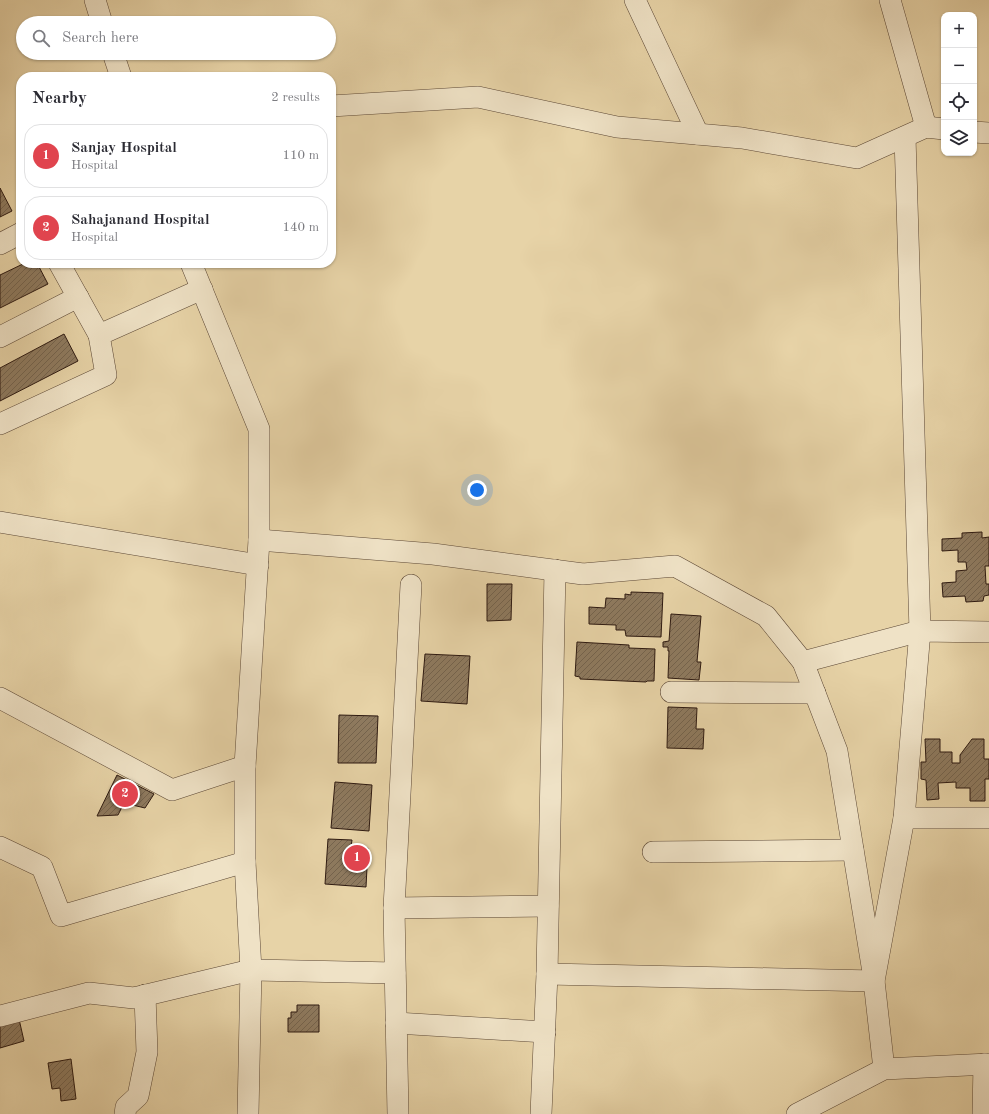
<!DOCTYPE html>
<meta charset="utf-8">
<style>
:root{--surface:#fff;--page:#f7f7f7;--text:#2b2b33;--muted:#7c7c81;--line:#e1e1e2;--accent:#2563eb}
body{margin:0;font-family:"Old Standard TT",serif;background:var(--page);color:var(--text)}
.controls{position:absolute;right:12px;top:12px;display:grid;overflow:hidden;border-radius:8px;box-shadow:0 1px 3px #0004}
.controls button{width:36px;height:36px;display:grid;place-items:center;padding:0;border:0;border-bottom:1px solid var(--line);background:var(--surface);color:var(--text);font:20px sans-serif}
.you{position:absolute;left:477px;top:490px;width:14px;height:14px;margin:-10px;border:3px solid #fff;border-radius:50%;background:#1a73e8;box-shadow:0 0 0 6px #1a73e833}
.badge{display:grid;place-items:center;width:26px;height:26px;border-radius:50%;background:var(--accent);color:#fff;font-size:13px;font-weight:700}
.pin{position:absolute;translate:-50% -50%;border:2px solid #fff;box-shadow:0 1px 4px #0006}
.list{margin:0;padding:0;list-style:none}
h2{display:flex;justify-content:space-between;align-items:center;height:52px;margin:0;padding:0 16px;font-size:17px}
h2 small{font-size:13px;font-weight:400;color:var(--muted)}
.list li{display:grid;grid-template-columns:26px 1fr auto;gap:12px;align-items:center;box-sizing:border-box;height:64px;margin:0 8px 8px;padding:0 8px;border:1px solid var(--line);border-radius:16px}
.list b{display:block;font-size:15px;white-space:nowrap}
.list p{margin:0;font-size:13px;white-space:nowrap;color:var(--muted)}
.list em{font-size:13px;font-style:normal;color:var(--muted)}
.icon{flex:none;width:22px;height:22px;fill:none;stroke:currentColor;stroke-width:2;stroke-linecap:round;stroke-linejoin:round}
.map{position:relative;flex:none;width:989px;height:1114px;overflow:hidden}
.search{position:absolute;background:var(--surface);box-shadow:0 1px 3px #0004;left:16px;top:16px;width:320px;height:44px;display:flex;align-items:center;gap:10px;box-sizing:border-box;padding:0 14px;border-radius:22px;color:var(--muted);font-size:15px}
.panel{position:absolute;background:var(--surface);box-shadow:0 1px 3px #0004;left:16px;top:72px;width:320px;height:196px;border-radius:16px}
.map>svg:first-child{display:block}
</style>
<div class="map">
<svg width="989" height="1114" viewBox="0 0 989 1114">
<defs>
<pattern id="building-hatch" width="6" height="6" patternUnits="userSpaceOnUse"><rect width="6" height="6" fill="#8e7a5f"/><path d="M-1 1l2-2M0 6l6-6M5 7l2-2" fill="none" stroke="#74634d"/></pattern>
</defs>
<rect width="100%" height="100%" fill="#e7d3a7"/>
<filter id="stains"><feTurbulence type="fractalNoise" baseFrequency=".005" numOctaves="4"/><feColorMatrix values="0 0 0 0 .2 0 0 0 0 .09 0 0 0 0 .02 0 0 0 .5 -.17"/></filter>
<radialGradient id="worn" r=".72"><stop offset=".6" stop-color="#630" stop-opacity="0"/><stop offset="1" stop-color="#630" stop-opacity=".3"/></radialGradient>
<g fill="url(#building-hatch)" stroke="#2d1910">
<path d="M0,188l12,23 -12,6z"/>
<path d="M25,263h12l11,21 -48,24v-33z"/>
<path d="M64,334l14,27 -78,40v-33z"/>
<path d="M982,532v6l7,-1v29h-4l1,18h3v11l-5,1 -1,5 -17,1 -1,-6 -22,1 -1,-14 14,-1v-11l11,-1 -1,-8h-8v-12l-16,1v-12l20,-1v-5z"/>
<path d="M487,584h25l-1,36 -24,1z"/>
<path d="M631,592l32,1 -2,44 -35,-1 -1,-6h-9v-5l-27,-1v-17l16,1 1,-10 19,1v-5l6,1z"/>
<path d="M671,614l30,2 -4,46h4l-2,18 -31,-2 1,-27h-1v-4h-5v-5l6,-1z"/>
<path d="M577,642l52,3v3l26,1 -1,32h-7l-1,1 -66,-3v-2l-5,-1z"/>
<path d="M425,654l45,2 -3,48 -46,-3z"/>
<path d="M668,707l29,1 -1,21h8l-1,20 -36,-1z"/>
<path d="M339,715l39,1 -2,47h-38z"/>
<path d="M925,739h15v13h12v11h8v-8l12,-16h12v20h5v20h-4v22h-15v-13h-14v-6l-18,1 1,16 -12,1 -1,-20 -5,-1v-17h5z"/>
<path d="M117,775l37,19 -9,14 -21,-5 -6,12 -21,1z"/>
<path d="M335,782l37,3 -3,46 -38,-3z"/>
<path d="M328,839l24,1 -1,7 17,1 -2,39 -41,-3z"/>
<path d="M297,1005h22v27h-31v-14h3v-6h6z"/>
<path d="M19,1019l5,22 -24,7v-24z"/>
<path d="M71,1059l5,40 -15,2 -1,-13 -8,1 -4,-26z"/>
</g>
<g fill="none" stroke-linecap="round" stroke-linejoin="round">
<g stroke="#5c4836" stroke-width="22">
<g id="street">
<path d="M95,0l7,23"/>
<path d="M635,0l63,134"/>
<path d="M890,0l36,127"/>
<path d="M113,53l8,24"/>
<path d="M331,106l147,-9 139,30 125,11 115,20 69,-31 18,2"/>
<path d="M974,132l15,1"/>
<path d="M0,244l21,-11"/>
<path d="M59,263l40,72"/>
<path d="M191,263l68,166v111l-14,226v96l6,108 -3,144"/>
<path d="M0,337l78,-40"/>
<path d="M0,424l106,-49 -7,-40 103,-46"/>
<path d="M0,522l258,43"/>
<path d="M259,540l174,14 150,20 92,-8 91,50 37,46 34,89 36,221 11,97"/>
<path d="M803,662l117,-31 69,1"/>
<path d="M671,692l144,1"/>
<path d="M0,698l172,92 73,-24"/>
<path d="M904,818h85"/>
<path d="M0,847l42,20 19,49 184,-54"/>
<path d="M653,852l200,-2"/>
<path d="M394,908l154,-2"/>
<path d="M547,974l327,7 30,-163 16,-187 -15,-494"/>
<path d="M0,1016l89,-23 45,5 117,-28 144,3"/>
<path d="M396,1023l149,9"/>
<path d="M125,1114l1,-7 12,-11 9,-44 -2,-57"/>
<path d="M398,1114l-4,-206 17,-323"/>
<path d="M541,1114l6,-140 8,-404"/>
<path d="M797,1114l87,-45 105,-5"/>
<path d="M983,1114l1,-50"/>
</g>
</g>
<use href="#street" stroke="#efe2c6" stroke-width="21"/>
</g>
<rect width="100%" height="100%" filter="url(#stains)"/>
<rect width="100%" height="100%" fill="url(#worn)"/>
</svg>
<div class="controls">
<button>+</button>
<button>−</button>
<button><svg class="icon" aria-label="locate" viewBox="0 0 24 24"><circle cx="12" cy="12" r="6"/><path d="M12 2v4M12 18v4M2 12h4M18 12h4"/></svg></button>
<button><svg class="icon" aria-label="layers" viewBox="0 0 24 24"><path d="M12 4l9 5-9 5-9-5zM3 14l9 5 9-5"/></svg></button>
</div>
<div class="you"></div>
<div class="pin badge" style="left:357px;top:858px;background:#e0444e">1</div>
<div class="pin badge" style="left:125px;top:794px;background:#e0444e">2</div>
<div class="search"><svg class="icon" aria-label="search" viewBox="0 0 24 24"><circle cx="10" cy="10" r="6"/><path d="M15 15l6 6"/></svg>Search here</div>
<section class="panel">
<h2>Nearby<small>2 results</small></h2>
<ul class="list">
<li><span class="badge" style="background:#e0444e">1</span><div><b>Sanjay Hospital</b><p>Hospital</p></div><em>110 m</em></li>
<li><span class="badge" style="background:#e0444e">2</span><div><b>Sahajanand Hospital</b><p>Hospital</p></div><em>140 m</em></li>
</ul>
</section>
</div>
